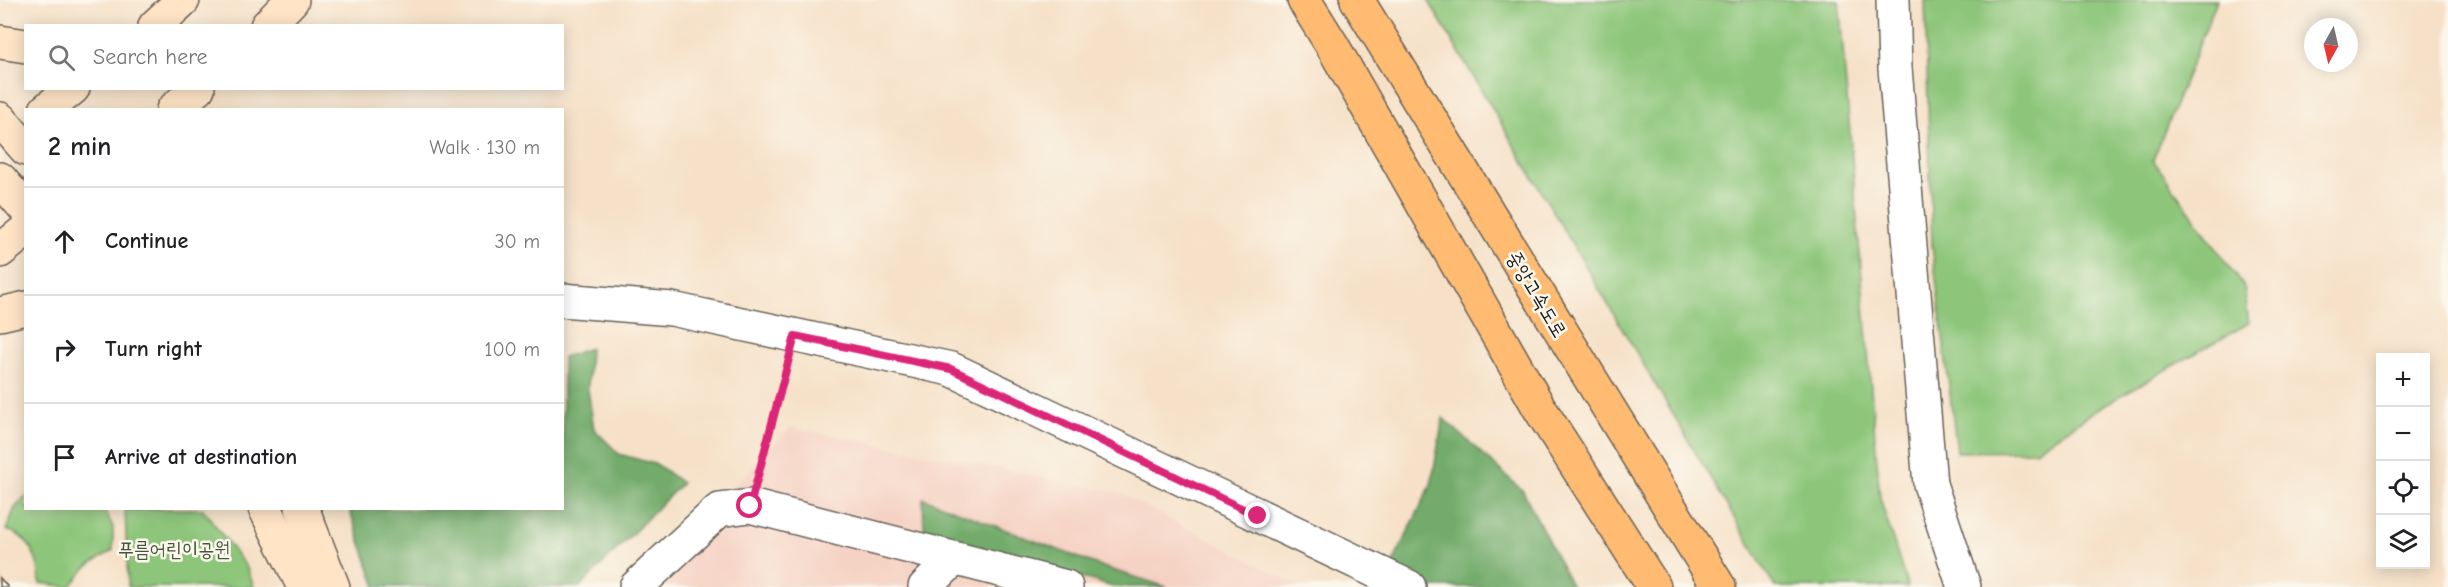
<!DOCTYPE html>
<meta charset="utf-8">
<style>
:root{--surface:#fff;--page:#f2f2f2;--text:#202124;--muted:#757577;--line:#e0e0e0}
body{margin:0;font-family:"Comic Neue","Poor Story",sans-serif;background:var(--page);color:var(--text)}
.controls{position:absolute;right:18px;bottom:18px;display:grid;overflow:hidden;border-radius:0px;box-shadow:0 3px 15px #0003}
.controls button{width:54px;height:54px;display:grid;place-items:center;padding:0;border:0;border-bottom:2px solid var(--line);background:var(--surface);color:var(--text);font:30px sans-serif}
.compass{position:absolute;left:2304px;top:18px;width:54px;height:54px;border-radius:50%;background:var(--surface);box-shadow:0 3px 15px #0003;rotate:188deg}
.stop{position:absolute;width:18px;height:18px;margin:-14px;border:4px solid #db2777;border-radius:50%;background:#fff}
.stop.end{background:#db2777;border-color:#fff;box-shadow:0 2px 6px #0008}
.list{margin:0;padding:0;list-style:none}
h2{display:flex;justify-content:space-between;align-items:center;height:78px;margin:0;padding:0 24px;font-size:26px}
h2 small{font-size:20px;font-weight:400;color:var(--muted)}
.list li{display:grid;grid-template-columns:39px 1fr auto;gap:18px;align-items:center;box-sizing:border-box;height:108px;padding:0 24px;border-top:2px solid var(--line)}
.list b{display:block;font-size:22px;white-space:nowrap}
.list em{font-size:20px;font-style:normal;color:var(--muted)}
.icon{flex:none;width:33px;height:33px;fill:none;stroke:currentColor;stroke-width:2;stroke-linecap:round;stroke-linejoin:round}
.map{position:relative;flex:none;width:2448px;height:587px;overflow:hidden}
.search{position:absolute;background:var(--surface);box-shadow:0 3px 15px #0003;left:24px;top:24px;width:540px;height:66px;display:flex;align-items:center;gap:15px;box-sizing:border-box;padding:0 21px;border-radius:0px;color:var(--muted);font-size:22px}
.panel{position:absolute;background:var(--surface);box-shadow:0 3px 15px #0003;left:24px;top:108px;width:540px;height:402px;border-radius:0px}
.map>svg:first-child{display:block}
</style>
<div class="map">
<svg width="2448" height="587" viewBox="0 0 2448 587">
<rect width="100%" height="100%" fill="#fbf7ec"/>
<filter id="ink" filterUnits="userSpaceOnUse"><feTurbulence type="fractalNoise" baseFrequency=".0167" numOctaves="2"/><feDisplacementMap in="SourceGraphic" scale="12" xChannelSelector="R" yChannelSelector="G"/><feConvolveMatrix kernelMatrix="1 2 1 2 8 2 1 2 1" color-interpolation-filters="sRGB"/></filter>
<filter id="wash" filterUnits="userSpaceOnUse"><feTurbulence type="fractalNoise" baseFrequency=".008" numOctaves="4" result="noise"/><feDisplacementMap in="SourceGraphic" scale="24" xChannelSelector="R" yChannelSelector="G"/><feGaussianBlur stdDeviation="1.35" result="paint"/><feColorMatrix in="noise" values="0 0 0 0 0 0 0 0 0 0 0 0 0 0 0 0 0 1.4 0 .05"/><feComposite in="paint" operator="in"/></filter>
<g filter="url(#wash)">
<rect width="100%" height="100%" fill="#f6e1c8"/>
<path fill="#f5d2c3" d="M791,427l329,66 181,94h-664z"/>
<g fill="#8dc67a" stroke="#54714b" stroke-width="1.5">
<path d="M1428,0h411l41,498 28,89h-133z"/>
<path d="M1925,0h292l-64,160 91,127 5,36 -143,81 -71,47 -78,1 -25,-206z"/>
<path d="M25,497l1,11 78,1 9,18v23l-25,16 -18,21 -30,-4c-1,-22 -9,-47 -34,-53l9,-22z"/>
<path d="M125,509h78l44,59 7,19h-126z"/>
</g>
<g fill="#72ab6a" stroke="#476443" stroke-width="1.5">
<path d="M590,348l-2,41 6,40 25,25 39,11 24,18 -102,104h-204l-27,-78 213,-1 1,-151z"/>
<path d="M1443,418l80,73 49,96h-191l50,-102z"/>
<path d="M923,498l180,69 64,20h-54l-189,-57z"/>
</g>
<g id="blocks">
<path fill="#e2ac69" d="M0,578l8,9h-8z"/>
</g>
</g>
<g filter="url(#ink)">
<use href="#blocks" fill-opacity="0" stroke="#686158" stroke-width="1.5"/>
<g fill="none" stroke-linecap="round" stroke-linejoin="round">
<g stroke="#686158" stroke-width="36">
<g id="street">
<path d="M1893,0l2,68 35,416 34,103"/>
<path d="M562,300l110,9 279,60 458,218"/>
<path d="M636,587l83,-77 31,-4 316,81"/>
<path d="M925,587l29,-28"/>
</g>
</g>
<g stroke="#686158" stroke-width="36">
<g id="secondary">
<path d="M155,26l28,-26"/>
<path d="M267,26l25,-26"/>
<path d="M0,42l26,4"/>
<path d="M46,110l27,-22"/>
<path d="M173,110l25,-22"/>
<path d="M0,119l26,30"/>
<path d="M0,179l26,30"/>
<path d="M0,251l26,-21"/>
<path d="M0,314l26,-6"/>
<path d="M265,508l39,79"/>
<path d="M302,508l31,79"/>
</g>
</g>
<g stroke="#686158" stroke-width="36">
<g id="highway">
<path d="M1304,0l28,45 208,364 114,178"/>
<path d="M1357,0l362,587"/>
</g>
</g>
<path stroke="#686158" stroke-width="4" stroke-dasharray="4.5 4.5" stroke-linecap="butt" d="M759,473l28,-106"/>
<use href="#street" stroke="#fff" stroke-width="33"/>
<use href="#secondary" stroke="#ffe4c6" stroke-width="33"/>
<use href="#highway" stroke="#febb71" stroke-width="33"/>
</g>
</g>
<g fill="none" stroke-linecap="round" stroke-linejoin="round" filter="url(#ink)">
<path stroke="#db2777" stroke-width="8" d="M750,506l45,-170 156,33 307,147"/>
</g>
<g text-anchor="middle" stroke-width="5" stroke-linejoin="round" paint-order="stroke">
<g font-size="20" fill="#1c1c1c" stroke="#fbf7ec">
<text transform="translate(1537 294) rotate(59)" y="7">중앙고속도로</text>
</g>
<g font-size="20" fill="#44583d" stroke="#fbf7ec">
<text x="174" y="556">푸름어린이공원</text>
</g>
</g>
</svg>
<div class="controls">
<button>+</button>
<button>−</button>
<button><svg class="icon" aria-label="locate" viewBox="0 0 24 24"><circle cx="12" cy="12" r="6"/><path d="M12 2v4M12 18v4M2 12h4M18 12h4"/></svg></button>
<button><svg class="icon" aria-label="layers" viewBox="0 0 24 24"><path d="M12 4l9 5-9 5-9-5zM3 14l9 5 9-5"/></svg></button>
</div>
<svg class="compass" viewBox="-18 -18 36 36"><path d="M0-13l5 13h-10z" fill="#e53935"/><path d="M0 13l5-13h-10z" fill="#757577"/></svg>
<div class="stop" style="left:750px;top:506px"></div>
<div class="stop end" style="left:1258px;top:516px"></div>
<div class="search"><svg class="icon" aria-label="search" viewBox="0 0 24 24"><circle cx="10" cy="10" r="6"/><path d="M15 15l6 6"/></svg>Search here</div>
<section class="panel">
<h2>2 min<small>Walk · 130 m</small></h2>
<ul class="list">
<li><svg class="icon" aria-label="ahead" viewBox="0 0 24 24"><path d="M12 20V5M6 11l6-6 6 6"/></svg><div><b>Continue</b></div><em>30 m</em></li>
<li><svg class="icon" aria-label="right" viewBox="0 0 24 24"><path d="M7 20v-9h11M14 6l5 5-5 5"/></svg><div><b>Turn right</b></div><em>100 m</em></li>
<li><svg class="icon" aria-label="arrive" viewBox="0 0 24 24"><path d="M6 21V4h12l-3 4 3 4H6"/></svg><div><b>Arrive at destination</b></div></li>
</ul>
</section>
</div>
